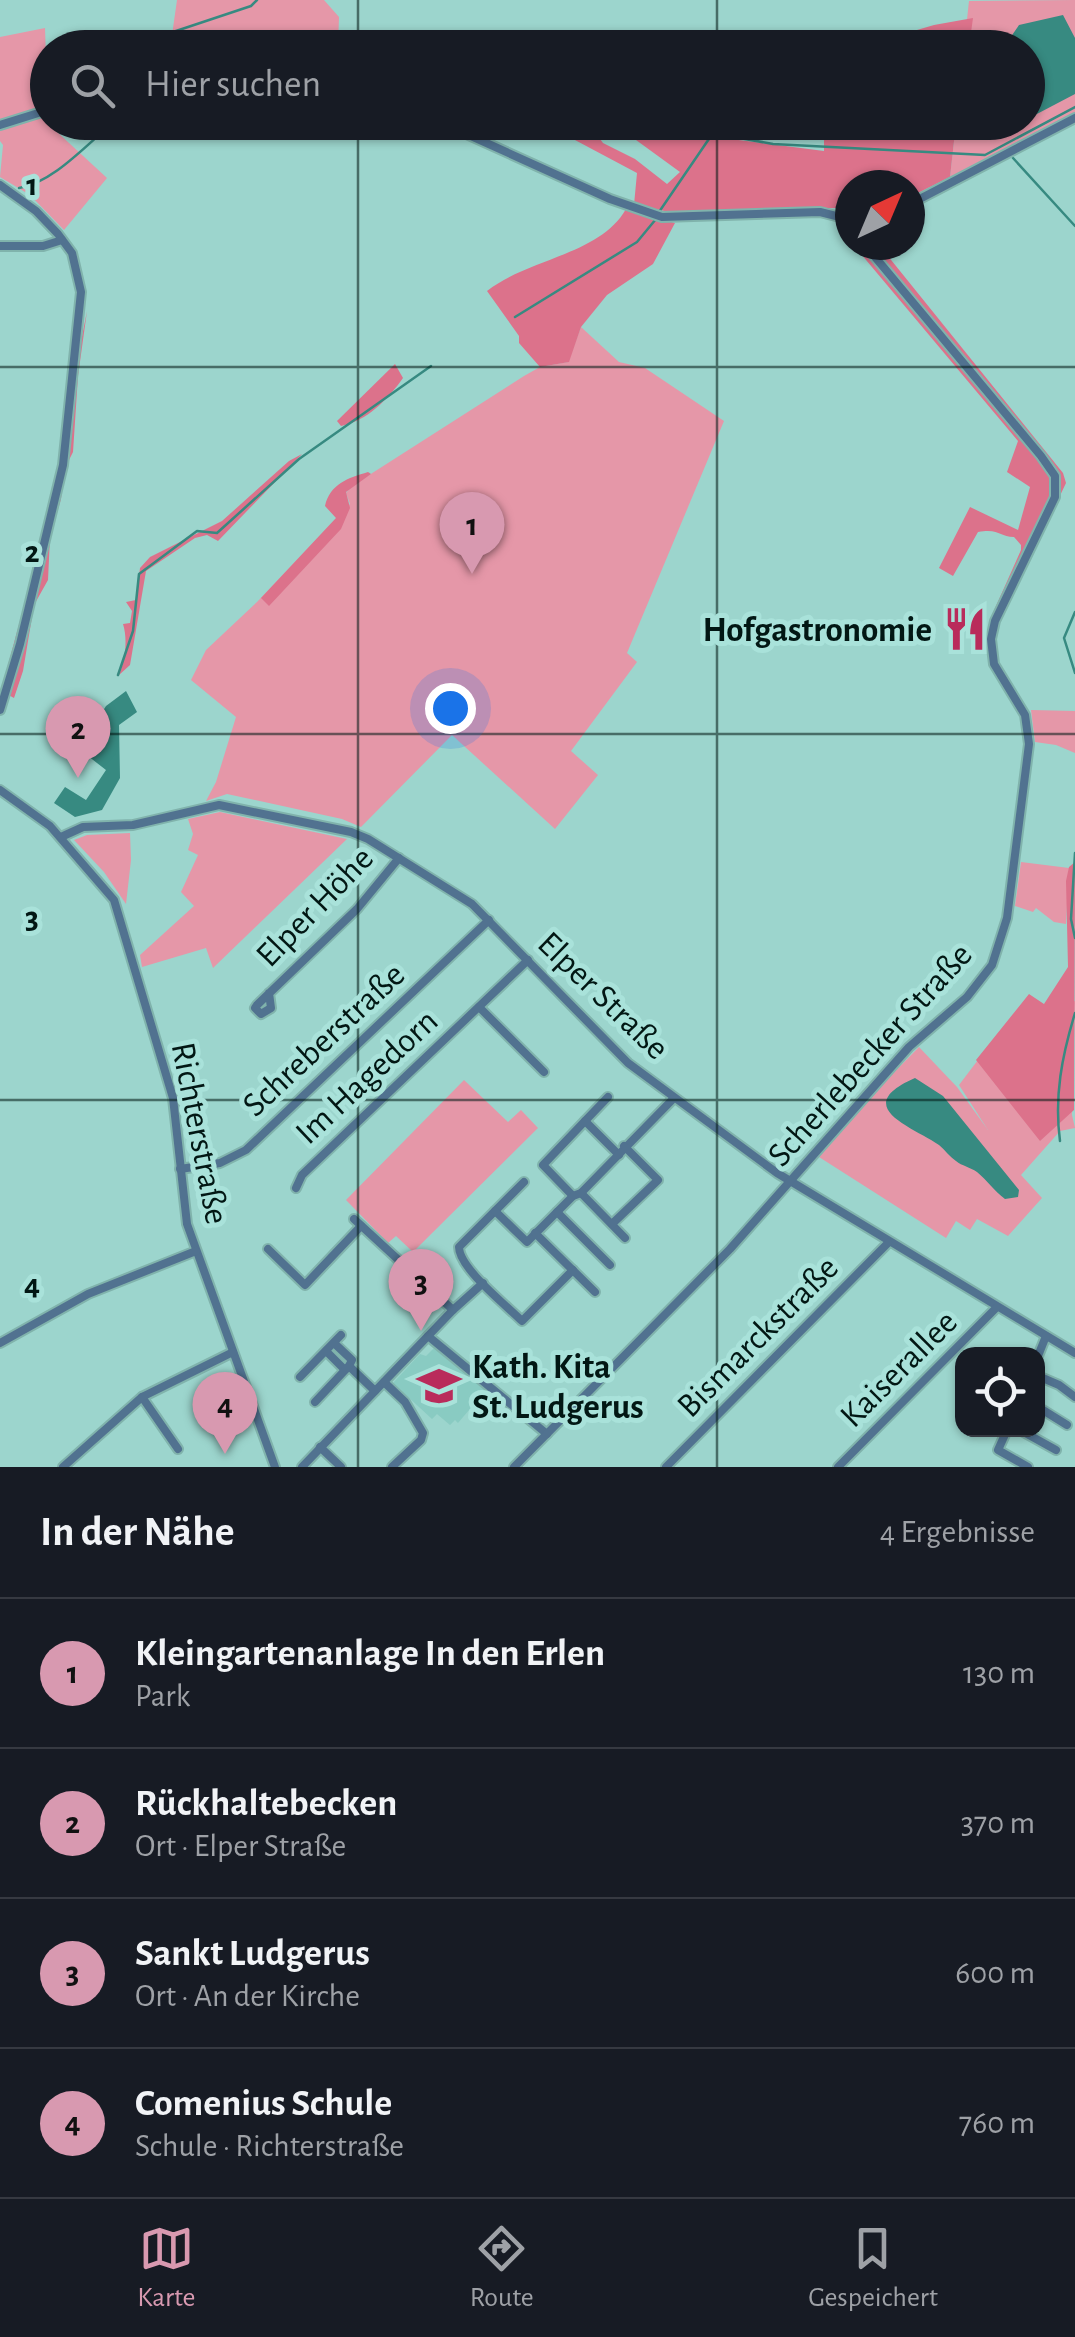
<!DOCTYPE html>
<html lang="de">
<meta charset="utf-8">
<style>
:root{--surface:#171b24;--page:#20242c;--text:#f1f3f6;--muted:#9ea1a6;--line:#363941;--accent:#d899b0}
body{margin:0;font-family:"Alegreya Sans",sans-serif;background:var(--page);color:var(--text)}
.controls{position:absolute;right:30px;bottom:30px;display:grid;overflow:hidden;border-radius:20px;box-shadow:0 2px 8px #0004}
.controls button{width:90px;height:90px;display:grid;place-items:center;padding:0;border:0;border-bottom:2px solid var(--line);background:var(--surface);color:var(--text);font:50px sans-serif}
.compass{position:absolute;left:835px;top:170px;width:90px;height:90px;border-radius:50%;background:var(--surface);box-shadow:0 2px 8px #0004;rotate:44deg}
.you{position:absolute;left:450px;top:708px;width:35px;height:35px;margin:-25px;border:8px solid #fff;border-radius:50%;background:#1a73e8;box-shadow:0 0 0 15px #1a73e833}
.badge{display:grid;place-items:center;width:65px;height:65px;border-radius:50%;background:var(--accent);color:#111;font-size:32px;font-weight:700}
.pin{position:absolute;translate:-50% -82px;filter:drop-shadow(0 2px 5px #0008)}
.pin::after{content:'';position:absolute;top:52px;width:35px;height:30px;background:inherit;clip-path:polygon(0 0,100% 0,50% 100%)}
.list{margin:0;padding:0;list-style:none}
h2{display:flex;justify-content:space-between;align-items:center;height:130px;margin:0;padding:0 40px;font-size:42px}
h2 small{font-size:32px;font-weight:400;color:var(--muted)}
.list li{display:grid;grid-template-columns:65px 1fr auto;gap:30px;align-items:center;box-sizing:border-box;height:150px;padding:0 40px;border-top:2px solid var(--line)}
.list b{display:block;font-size:38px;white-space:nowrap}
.list p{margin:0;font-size:32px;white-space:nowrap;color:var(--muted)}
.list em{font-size:32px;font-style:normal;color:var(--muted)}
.icon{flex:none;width:55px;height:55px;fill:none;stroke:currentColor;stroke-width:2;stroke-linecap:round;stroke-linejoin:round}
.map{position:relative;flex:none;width:1075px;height:1467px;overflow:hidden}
.search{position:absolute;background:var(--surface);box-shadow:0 2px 8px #0004;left:30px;right:30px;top:30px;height:110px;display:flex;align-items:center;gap:25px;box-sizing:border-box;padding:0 35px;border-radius:55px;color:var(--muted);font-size:38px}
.sheet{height:730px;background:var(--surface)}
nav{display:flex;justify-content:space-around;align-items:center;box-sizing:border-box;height:140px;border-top:2px solid var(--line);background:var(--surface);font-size:28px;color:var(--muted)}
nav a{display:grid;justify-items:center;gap:5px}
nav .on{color:var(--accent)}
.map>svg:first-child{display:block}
</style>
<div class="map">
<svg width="1075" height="1467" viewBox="0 0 1075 1467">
<rect width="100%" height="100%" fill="#9cd5cd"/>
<path fill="#89cbc2" d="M434,1348l52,42 -28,33 -3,-3 -5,5 -13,-11 -5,5 -39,-36 27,-29 6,2z"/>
<g fill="#e597a8">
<path d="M177,0h147l15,17 -1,30 -173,1 7,-13z"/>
<path d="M1075,0v114l-125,63 6,-54 72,-1v-74l-64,-1 5,-46z"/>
<path d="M45,28l3,89 -5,2 64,59 -43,52 -34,-35 -30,-18 3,-32 -3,-4v-104z"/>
<path d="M581,327l38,35 26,6 79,53 -97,232 10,9 -66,89 27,24 -43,54 -103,-94 -91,92 -19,-8 -115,-25 -21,7 10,-19 20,-65 -45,-37 15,-30 51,-48 93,-98 -4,-11 6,-7 172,-110 16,-9 28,-5z"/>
<path d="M1031,710l44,1v42l-19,-8 -21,-3z"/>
<path d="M220,812l127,27 -134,129 -7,-20 -64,19 -2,-12 54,-49 -13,-14 17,-37 -10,-5 5,-16 -5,-15z"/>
<path d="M130,833l1,27 -5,44 -22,-32 -30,-32 13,-5z"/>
<path d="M1021,862l48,6 -3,56 -12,-2 -18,-14 -3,4 -18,-6z"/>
<path d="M1075,1001l-3,114 3,13 -15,3 -39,44 21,23 -34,38 -31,-17 -7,11 -14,-9 -10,17 -127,-81 42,-51 58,-59 38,40 31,43 -29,-45 41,-54z"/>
<path d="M464,1080l44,42 13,-12 17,18 -125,124 -17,-16 -8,7 -42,-43z"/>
</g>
<g fill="#dc728b">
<path d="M973,18l-4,29h-9l-1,-3 -14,4 -86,-1 75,-22z"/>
<path d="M543,123l46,1 14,19 32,16 32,25 13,-12 -66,-48 210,27v-28h132l-6,54 -40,20v-12h-60v32l-14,-9 -151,7 -51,-10 3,-32z"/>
<path d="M626,209l49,14 -22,41 -46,31 -26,32 -12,35 -29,5 -21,-24v-7l-32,-45c42,-33 113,-36 139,-82z"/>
<path d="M857,245h22l184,228 3,10 -65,137 -9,-5 29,-65v-5l-7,-8c-15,0 -14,-9 -36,-5l-25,44 -14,-8 31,-61 48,23 12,-43 -23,-15 11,-31 -157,-187z"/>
<path d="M87,311l-9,65 -5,76 -9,18 -3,29 -11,38 -2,43 -14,25 -11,66 -9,27 -13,-7 52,-192 11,-66 4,-53 7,-8z"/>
<path d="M395,364l8,14c-15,21 -36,43 -62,48l-4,-5z"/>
<path d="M302,454l-84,87 -11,-6 -12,3 -49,33 -16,94 -11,10c6,-15 9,-35 4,-51l7,-1 2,-12 -6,-9 10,-2 4,-32 10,-11 72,-36 67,-60z"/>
<path d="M368,472l3,2 -25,18 4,16 -9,21 -72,77 -8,-8 75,-80 -11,-12c5,-22 23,-28 43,-34z"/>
<path d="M1075,862l-1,248 -34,31 -64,-81 53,-66 15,10 24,-37 -2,-86 3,-14z"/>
</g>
<g fill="#378a81">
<path d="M1063,15l12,23v56l-40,21 -7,-7v-60l-24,-1 15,-22z"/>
<path d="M126,691l11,21 -18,13 1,53 -18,32 -27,7 -21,-14 11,-16 21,13 20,-30 -18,-14 4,-2 -4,-19 18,-29z"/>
<path d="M915,1078l28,18 76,94 -1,7 -13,2c-11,-8 -18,-19 -28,-27 -7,-5 -15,-6 -21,-11 -6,-4 -11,-11 -17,-16 -26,-18 -90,-38 -24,-67z"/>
</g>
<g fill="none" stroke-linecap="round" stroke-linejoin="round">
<g stroke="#378a81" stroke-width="2.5">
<path d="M164,48l9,-16 78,-26 6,-6"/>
<path d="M650,122l123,22 212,11 90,-48"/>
<path d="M1013,158l62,68"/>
<path d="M19,188c34,-5 68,-44 95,-66"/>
<path d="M659,212l54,-79"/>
<path d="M515,317l122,-75 19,-23"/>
<path d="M1075,612l-11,26 11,35"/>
<path d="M118,675l15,-44 6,-57 58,-43 20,2 82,-74 132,-93"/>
<path d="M1075,853l-4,66 4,19"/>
<path d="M1060,1141c-6,-45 2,-85 15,-128"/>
</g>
<g stroke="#80b3ac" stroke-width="12">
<g id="minor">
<path d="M440,122l170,77 52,18 158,-5 20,5 10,9"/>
<path d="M0,125l48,-15"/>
<path d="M0,185l36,26 22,23 14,19 9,39 -18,173 -43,179 -20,66"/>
<path d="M910,204l165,-86"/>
<path d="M0,246h43l19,-6"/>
<path d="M0,790l50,36 64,74 59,198 14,126 88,243"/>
<path d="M61,837l22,-10 50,-2 86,-20 132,27 17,7 104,65 156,159 149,110 298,180"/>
<path d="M269,993l2,15 -10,6 -6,-6 2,-3 100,-96 42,-51"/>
<path d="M479,1007l65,65"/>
<path d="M585,1121l23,-24"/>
<path d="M180,1169l40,-6 26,-13 243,-230"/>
<path d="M524,1182l-65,65c0,21 47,58 63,74l51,-51"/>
<path d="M296,1188l6,-13 226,-215"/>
<path d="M581,1193l44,45"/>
<path d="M573,1196l-30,-31 42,-44 34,34"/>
<path d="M495,1211l32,31 46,-46 8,-3 93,-95"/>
<path d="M557,1212l53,53"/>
<path d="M354,1219l99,91"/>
<path d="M612,1224l46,-44 -34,-34"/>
<path d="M535,1233l60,59"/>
<path d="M268,1249l37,36 56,-59"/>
<path d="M428,1336l119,98"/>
<path d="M0,1343l88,-49 108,-43"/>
<path d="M334,1343l18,17 -3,6 26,25"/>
<path d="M326,1351l19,19"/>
<path d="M1038,1356l8,-20"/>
<path d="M1038,1376l21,9 16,12"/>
<path d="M300,1377l41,-42"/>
<path d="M384,1382l21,20 18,31 -2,7 -29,27"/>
<path d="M142,1397l36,52"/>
<path d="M315,1402l34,-36"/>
<path d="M1038,1407l29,18"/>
<path d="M1007,1430l-9,20 30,17"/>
<path d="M1020,1430l36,20"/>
<path d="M320,1447l21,20"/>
<path d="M63,1467l79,-70 91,-45"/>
<path d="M302,1467l151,-157 30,-27"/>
<path d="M514,1467l216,-218 179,-202 58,-50 25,-32 15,-47 22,-174 -4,-29 -31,-51 -3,-25 4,-18 60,-124v-21l-14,-20 -176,-211"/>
<path d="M666,1467l222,-224"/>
<path d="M838,1467l159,-160"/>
</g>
</g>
<use href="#minor" stroke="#517290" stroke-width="8"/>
</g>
<path fill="none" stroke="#021714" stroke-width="2.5" stroke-opacity="0.55" d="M358,0v48M717,0v48M358,122v1345M717,122v1345M0,367h1075M0,734h1075M0,1100h1075"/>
<defs>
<g id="restaurant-bare" transform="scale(3.45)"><path d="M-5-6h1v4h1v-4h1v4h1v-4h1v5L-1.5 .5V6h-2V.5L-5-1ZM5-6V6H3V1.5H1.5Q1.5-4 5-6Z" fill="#b92b5b" stroke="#a9e2da" stroke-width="2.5" paint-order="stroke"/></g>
<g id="school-bare" transform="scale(3.45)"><path d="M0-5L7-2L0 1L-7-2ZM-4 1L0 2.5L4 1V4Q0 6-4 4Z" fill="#b92b5b" stroke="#a9e2da" stroke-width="2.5" paint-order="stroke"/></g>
</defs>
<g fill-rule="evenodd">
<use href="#restaurant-bare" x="965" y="629"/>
<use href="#school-bare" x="439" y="1386"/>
</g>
<g text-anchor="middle" stroke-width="10" stroke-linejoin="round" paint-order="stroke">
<g font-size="35" font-weight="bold" fill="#021714" stroke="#a9e2da" text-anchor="end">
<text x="932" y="641">Hofgastronomie</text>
<text x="472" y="1378" text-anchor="start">Kath. Kita<tspan x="472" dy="40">St. Ludgerus</tspan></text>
</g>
<g font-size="35" fill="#021714" stroke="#a9e2da">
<text transform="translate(314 906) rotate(-46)" y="12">Elper Höhe</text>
<text transform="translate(604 995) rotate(44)" y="12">Elper Straße</text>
<text transform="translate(323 1039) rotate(-43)" y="12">Schreberstraße</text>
<text transform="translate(869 1054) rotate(-48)" y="12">Scherlebecker Straße</text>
<text transform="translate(366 1076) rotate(-43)" y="12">Im Hagedorn</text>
<text transform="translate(201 1133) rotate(79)" y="12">Richterstraße</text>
<text transform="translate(757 1336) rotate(-45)" y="12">Bismarckstraße</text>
<text transform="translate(898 1368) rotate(-45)" y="12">Kaiserallee</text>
</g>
</g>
<g font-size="32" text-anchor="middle" font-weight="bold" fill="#021714" stroke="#a9e2da" stroke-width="10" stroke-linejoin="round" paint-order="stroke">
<text x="32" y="195">1</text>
<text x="32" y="562">2</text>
<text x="32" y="928">3</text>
<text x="32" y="1295">4</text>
</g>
</svg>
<div class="controls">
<button><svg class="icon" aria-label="locate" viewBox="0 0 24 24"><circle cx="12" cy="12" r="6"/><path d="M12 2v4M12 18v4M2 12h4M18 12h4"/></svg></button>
</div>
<svg class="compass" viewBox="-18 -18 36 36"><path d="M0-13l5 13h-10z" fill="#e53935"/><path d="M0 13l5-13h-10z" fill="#9ea1a6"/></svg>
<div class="you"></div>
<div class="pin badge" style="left:472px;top:574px">1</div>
<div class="pin badge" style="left:78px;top:778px">2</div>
<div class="pin badge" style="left:421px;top:1331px">3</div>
<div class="pin badge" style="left:225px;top:1454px">4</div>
<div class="search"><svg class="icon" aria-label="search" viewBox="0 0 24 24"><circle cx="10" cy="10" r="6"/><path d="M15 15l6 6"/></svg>Hier suchen</div>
</div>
<section class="sheet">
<h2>In der Nähe<small>4 Ergebnisse</small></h2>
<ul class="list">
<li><span class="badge">1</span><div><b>Kleingartenanlage In den Erlen</b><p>Park</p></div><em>130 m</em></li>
<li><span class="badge">2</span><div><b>Rückhaltebecken</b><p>Ort · Elper Straße</p></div><em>370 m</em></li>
<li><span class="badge">3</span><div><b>Sankt Ludgerus</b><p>Ort · An der Kirche</p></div><em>600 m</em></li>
<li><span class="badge">4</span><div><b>Comenius Schule</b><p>Schule · Richterstraße</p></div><em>760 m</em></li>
</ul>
</section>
<nav>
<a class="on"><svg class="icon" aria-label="map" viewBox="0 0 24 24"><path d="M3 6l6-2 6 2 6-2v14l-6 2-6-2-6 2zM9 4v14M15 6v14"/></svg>Karte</a>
<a><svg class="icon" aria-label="directions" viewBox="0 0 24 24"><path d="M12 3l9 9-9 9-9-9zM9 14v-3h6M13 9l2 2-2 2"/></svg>Route</a>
<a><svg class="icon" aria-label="saved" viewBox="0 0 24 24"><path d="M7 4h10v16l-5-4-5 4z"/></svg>Gespeichert</a>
</nav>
